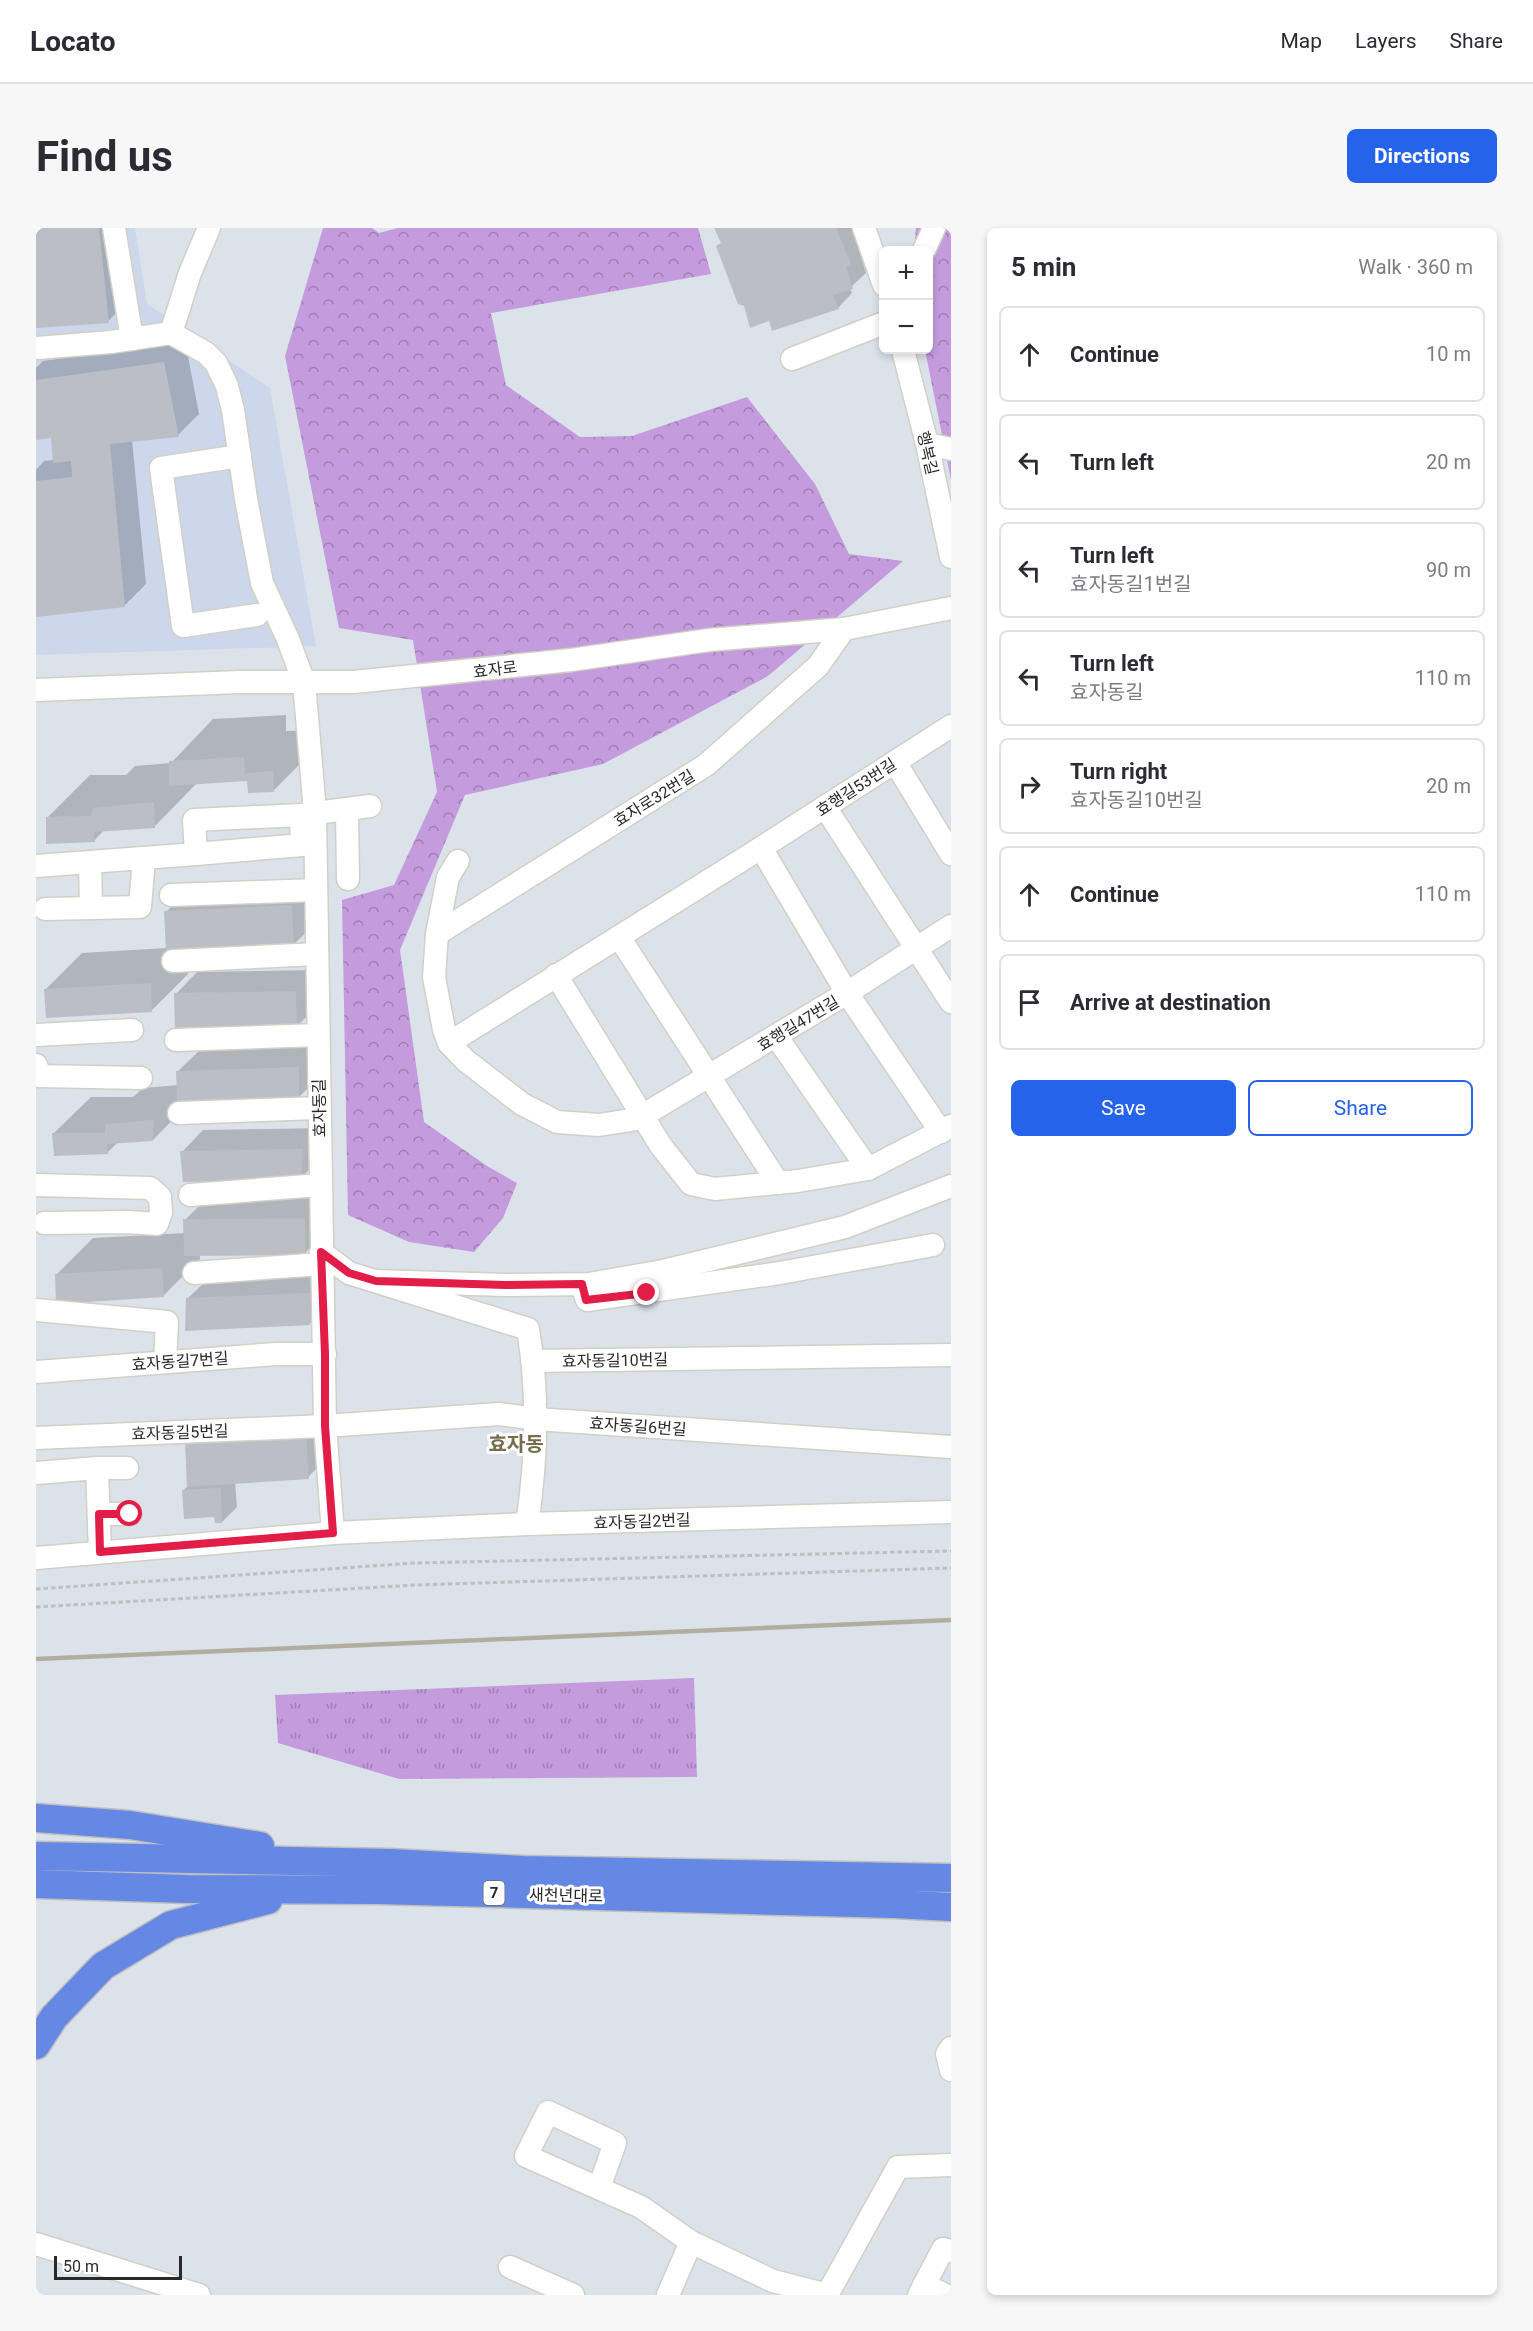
<!DOCTYPE html>
<meta charset="utf-8">
<style>
:root{--surface:#fff;--page:#f7f7f7;--text:#2b2b33;--muted:#7c7c81;--line:#e1e1e2;--accent:#2563eb}
body{margin:0;font-family:Roboto,"Noto Sans KR",sans-serif;background:var(--page);color:var(--text)}
.controls{position:absolute;right:18px;top:18px;display:grid;overflow:hidden;border-radius:9px;box-shadow:0 3px 9px #0003}
.controls button{width:54px;height:54px;display:grid;place-items:center;padding:0;border:0;border-bottom:2px solid var(--line);background:var(--surface);color:var(--text);font:30px sans-serif}
.scale{position:absolute;left:18px;bottom:15px;width:128px;box-sizing:border-box;padding-left:6px;border:3px solid #292929;border-top:0;font-size:16px;line-height:21px;white-space:nowrap;color:#292929;-webkit-text-stroke:4px #fff;paint-order:stroke}
.stop{position:absolute;width:18px;height:18px;margin:-14px;border:4px solid #e11d48;border-radius:50%;background:#fff}
.stop.end{background:#e11d48;border-color:#fff;box-shadow:0 2px 6px #0008}
.list{margin:0;padding:0;list-style:none}
h2{display:flex;justify-content:space-between;align-items:center;height:78px;margin:0;padding:0 24px;font-size:26px}
h2 small{font-size:20px;font-weight:400;color:var(--muted)}
.list li{display:grid;grid-template-columns:39px 1fr auto;gap:18px;align-items:center;box-sizing:border-box;height:96px;margin:0 12px 12px;padding:0 12px;border:2px solid var(--line);border-radius:9px}
.list b{display:block;font-size:22px;white-space:nowrap}
.list p{margin:0;font-size:20px;white-space:nowrap;color:var(--muted)}
.list em{font-size:20px;font-style:normal;color:var(--muted)}
.actions{display:flex;gap:12px;padding:18px 24px}
.actions a{flex:1;padding:14px 0;border:2px solid var(--accent);border-radius:9px;text-align:center;font-size:21px;color:var(--accent)}
.actions .main{background:var(--accent);color:#fff}
.icon{flex:none;width:33px;height:33px;fill:none;stroke:currentColor;stroke-width:2;stroke-linecap:round;stroke-linejoin:round}
.map{position:relative;flex:none;width:915px;height:2067px;overflow:hidden;border-radius:9px}
header{display:flex;align-items:center;gap:36px;box-sizing:border-box;height:84px;padding:0 30px;background:var(--surface);border-bottom:2px solid var(--line)}
header strong{font-size:28px}
nav{display:flex;gap:33px;margin-inline-start:auto;font-size:21px}
.intro{display:flex;align-items:center;justify-content:space-between;box-sizing:border-box;height:144px;padding:0 36px}
h1{margin:0;font-size:42px}
.button{padding:15px 27px;border-radius:9px;background:var(--accent);color:#fff;font-size:21px;font-weight:700}
main{display:flex;gap:36px;padding:0 36px}
aside{flex:1;background:var(--surface);border-radius:9px;box-shadow:0 3px 9px #0003}
.map>svg:first-child{display:block}
</style>
<header>
<strong>Locato</strong>
<nav><a>Map</a><a>Layers</a><a>Share</a></nav>
</header>
<div class="intro"><h1>Find us</h1><a class="button">Directions</a></div>
<main>
<div class="map">
<svg width="915" height="2067" viewBox="0 0 915 2067">
<defs>
<pattern id="grass-tufts" width="24" height="20" patternUnits="userSpaceOnUse" patternTransform="scale(1.5)"><rect width="24" height="20" fill="#c49cdd"/><path d="M3 7l-1-3M5 7V3M7 7l1-3M15 17l-1-3M17 17v-4M19 17l1-3" fill="none" stroke="#9f7fb3"/></pattern>
<pattern id="forest-crowns" width="20" height="18" patternUnits="userSpaceOnUse" patternTransform="scale(1.5)"><rect width="20" height="18" fill="#c49cdd"/><path d="M2 6a3 3 0 1 1 6 0M12 15a3 3 0 1 1 6 0" fill="none" stroke="#9f7fb3"/></pattern>
</defs>
<rect width="100%" height="100%" fill="#dce2ea"/>
<path fill="#ccd7eb" d="M0,0h99l12,76 123,84 46,258 -280,9z"/>
<path fill="url(#grass-tufts)" d="M658,1450l3,99 -298,2 -121,-36 -3,-48z"/>
<g fill="url(#forest-crowns)">
<path d="M287,0h49l7,5 19,-5h300l13,46 -220,39 15,72 74,52 52,-1 115,-39 68,87 34,70 54,7 -135,115 -165,88 -138,31 -65,155 24,172 63,44 30,17 -14,35 -29,34 -65,-10 -61,-27 -6,-315 52,-15 43,-93 -24,-152 -74,-12 -54,-272z"/>
<path d="M880,0h35v252l-26,-130h3v-100h-14z"/>
</g>
<g fill="#0003">
<path d="M0,0h86l8,72 -22,21 -72,6z"/>
<path d="M680,0h140l9,20 -5,4 6,21 -16,15 2,5 -14,15 -116,-66z"/>
<path d="M149,113l14,73 -21,21 -46,5 14,144 -21,21 -89,3v-138l8,-9 10,-1 -2,-24 -16,3v-71l7,-7z"/>
<path d="M250,487v16l29,-1 1,18 -42,42 -25,-11 -53,5 -42,43 -49,2 -11,12 -47,-23 43,-43h36l9,-9 36,-3 42,-44z"/>
<path d="M277,657l2,39 -22,21 -106,5 1,24 -36,36 -107,-20 37,-37 85,-5 -1,-36 21,-22z"/>
<path d="M281,742l1,36 -22,21 -120,-33 21,-22z"/>
<path d="M283,818l1,30 -22,22 -109,5 -36,37 -35,2 -11,11 -53,-20 37,-36h42l10,-9 35,-3 -1,-13 22,-21z"/>
<path d="M288,900l-2,29 -21,21 -119,-26 21,-22z"/>
<path d="M290,970v34l-21,21 -105,1v5l-37,37 -107,-21 37,-37 92,-5v-13l21,-21z"/>
<path d="M295,1044v30l-21,21 -123,-24 22,-21z"/>
<path d="M284,1192l3,42 -15,15 -73,5 2,25 -15,15 -39,-31 6,-6z"/>
</g>
<g fill="#bbbec5">
<path d="M0,0h63l10,95 -73,5z"/>
<path d="M678,0h122l15,36 -5,3 7,22 -20,6 6,14 -67,22 -3,-10 -19,7 -6,-22 -6,-2 -22,-58 5,-3z"/>
<path d="M128,134l15,75 -69,7 15,163 -89,10v-136l36,-4 -1,-16 -18,2 -2,-25 -15,2v-60z"/>
<path d="M208,529l1,16 28,-2 1,21 -26,1 -1,-12 -78,5v-25z"/>
<path d="M118,574l1,26 -61,4 1,10 -49,2v-27l45,-1 1,-8z"/>
<path d="M256,677l2,42 -128,5 -2,-41z"/>
<path d="M115,755l1,29 -106,6 -2,-29z"/>
<path d="M260,763l1,38 -122,2 -1,-38z"/>
<path d="M263,839v32l-122,3 -1,-31z"/>
<path d="M118,892l-1,21 -46,3 1,10 -54,2 -2,-23h53v-9z"/>
<path d="M267,921l-2,31 -118,2 -3,-31z"/>
<path d="M269,990v37l-121,1 -1,-37z"/>
<path d="M126,1040l2,29 -108,7 -1,-30z"/>
<path d="M274,1065v32l-125,6 1,-33z"/>
<path d="M270,1206l3,45 -122,8 -2,-46z"/>
<path d="M185,1260l1,35h-7l-1,-6 -30,2 -2,-29z"/>
</g>
<g fill="none" stroke-linecap="round" stroke-linejoin="round">
<g stroke="#d2cfc4" stroke-width="25">
<g id="minor">
<path d="M78,0l18,111"/>
<path d="M828,0l20,57"/>
<path d="M888,22l10,-22"/>
<path d="M135,105l19,-60 19,-45"/>
<path d="M0,120l75,-6 60,-9 35,20 10,10 11,23 6,24 13,89 16,84 25,54 17,45 11,130 10,614 8,107"/>
<path d="M867,122l24,94 24,113"/>
<path d="M756,131l92,-36"/>
<path d="M891,216l24,5"/>
<path d="M204,228l-79,12 22,158 74,-11"/>
<path d="M0,462l204,-8h114l217,-22 138,-20 135,-11 107,-21"/>
<path d="M859,534l56,92"/>
<path d="M789,579l126,195"/>
<path d="M311,581l1,70"/>
<path d="M725,620l190,-122"/>
<path d="M160,626l106,-9 -1,-27"/>
<path d="M422,633l-10,16 -11,57 -3,43 10,53 5,13 16,17 57,44 35,18 42,3 38,-6 210,-126 104,-67"/>
<path d="M54,634l1,46"/>
<path d="M0,638l160,-12 -2,-34 107,-5 69,-9"/>
<path d="M135,667l145,-5"/>
<path d="M9,681l95,-2 4,-49"/>
<path d="M401,706l269,-169 112,-99 26,-37"/>
<path d="M583,709l159,246"/>
<path d="M137,733l144,-7"/>
<path d="M520,747l105,171 30,38 24,5 83,-8 70,-12 83,-43"/>
<path d="M0,807l96,-5"/>
<path d="M740,808l92,133"/>
<path d="M140,812l142,-5"/>
<path d="M413,815l312,-195 86,145 94,139"/>
<path d="M0,837l4,11 101,2"/>
<path d="M143,885l140,-5"/>
<path d="M0,957l114,3 10,9 1,16 -4,11 -29,-2 -84,1"/>
<path d="M154,967l130,-10"/>
<path d="M285,1024l28,21 179,56c11,66 9,130 -1,195"/>
<path d="M158,1045l127,-9"/>
<path d="M340,1053l129,4 84,-1 74,-13 182,-44 106,-41"/>
<path d="M546,1057l5,15 193,-27 153,-28"/>
<path d="M0,1082l131,12 -2,40"/>
<path d="M497,1133l418,-6"/>
<path d="M0,1144l240,-18h49"/>
<path d="M0,1210l289,-12 174,-12 37,5 415,28"/>
<path d="M61,1240h30"/>
<path d="M0,1245l61,-5 3,84"/>
<path d="M63,1286h31"/>
<path d="M0,1330l297,-25 194,-9 424,-12"/>
<path d="M915,1820l-4,6 4,16"/>
<path d="M563,1960l16,-45 -67,-31 -22,44 115,51 50,35 82,39 55,14"/>
<path d="M0,2016l163,51"/>
<path d="M474,2039l63,28"/>
<path d="M888,2057l21,10"/>
<path d="M632,2067l23,-53"/>
<path d="M791,2067l71,-128 53,-2"/>
<path d="M883,2067l24,-46 8,2"/>
</g>
</g>
<g stroke="#bfbfbf" stroke-width="31">
<g id="major">
<path d="M0,1590l94,7 130,21"/>
<path d="M0,1628l355,7 133,7 427,8"/>
<path d="M0,1656l151,5 191,1 516,14 57,3"/>
<path d="M0,1817l18,-28 49,-51 68,-41 97,-25"/>
</g>
</g>
<g stroke="#bfbfbf" stroke-width="3" stroke-dasharray="4.5 3" stroke-linecap="butt">
<path d="M0,1361l379,-26 536,-12"/>
<path d="M0,1379l380,-22 535,-17"/>
</g>
<use href="#minor" stroke="#fff" stroke-width="22"/>
<use href="#major" stroke="#6588e5" stroke-width="28"/>
<path stroke="#b2ae9f" stroke-width="4.5" d="M0,1431l915,-39"/>
</g>
<g fill="none" stroke-linecap="round" stroke-linejoin="round">
<path stroke="#e11d48" stroke-width="8" d="M94,1286h-31l1,38 233,-19 -8,-107v-72l-4,-102 28,21 27,8 129,4 77,-1 4,16 61,-7"/>
</g>
<g text-anchor="middle" stroke-width="6" stroke-linejoin="round" paint-order="stroke">
<rect fill="#fff" stroke="#696969" stroke-width="1.5" x="447.5" y="1653" width="21" height="24" rx="4.5"/>
<g font-size="15" font-weight="bold" fill="#292929">
<text x="458" y="1670">7</text>
</g>
<g font-size="16" fill="#292929" stroke="#fff">
<text transform="translate(892 225) rotate(77)" y="6">행복길</text>
<text transform="translate(459 441) rotate(-7)" y="6">효자로</text>
<text transform="translate(820 559) rotate(-33)" y="6">효행길53번길</text>
<text transform="translate(618 570) rotate(-32)" y="6">효자로32번길</text>
<text transform="translate(762 795) rotate(-31)" y="6">효행길47번길</text>
<text transform="translate(283 880) rotate(-91)" y="6">효자동길</text>
<text transform="translate(579 1132) rotate(-1)" y="6">효자동길10번길</text>
<text transform="translate(144 1133) rotate(-4)" y="6">효자동길7번길</text>
<text transform="translate(602 1198) rotate(4)" y="6">효자동길6번길</text>
<text transform="translate(144 1204) rotate(-2)" y="6">효자동길5번길</text>
<text transform="translate(606 1293) rotate(-2)" y="6">효자동길2번길</text>
<text transform="translate(530 1667) rotate(1)" y="6">새천년대로</text>
</g>
<g font-size="20" font-weight="bold" fill="#766d4d" stroke="#fff">
<text x="480" y="1223">효자동</text>
</g>
</g>
</svg>
<div class="controls">
<button>+</button>
<button>−</button>
</div>
<div class="scale">50 m</div>
<div class="stop" style="left:94px;top:1286px"></div>
<div class="stop end" style="left:611px;top:1065px"></div>
</div>
<aside>
<h2>5 min<small>Walk · 360 m</small></h2>
<ul class="list">
<li><svg class="icon" aria-label="ahead" viewBox="0 0 24 24"><path d="M12 20V5M6 11l6-6 6 6"/></svg><div><b>Continue</b></div><em>10 m</em></li>
<li><svg class="icon" aria-label="left" viewBox="0 0 24 24"><path d="M17 20v-9H6M10 6l-5 5 5 5"/></svg><div><b>Turn left</b></div><em>20 m</em></li>
<li><svg class="icon" aria-label="left" viewBox="0 0 24 24"><path d="M17 20v-9H6M10 6l-5 5 5 5"/></svg><div><b>Turn left</b><p>효자동길1번길</p></div><em>90 m</em></li>
<li><svg class="icon" aria-label="left" viewBox="0 0 24 24"><path d="M17 20v-9H6M10 6l-5 5 5 5"/></svg><div><b>Turn left</b><p>효자동길</p></div><em>110 m</em></li>
<li><svg class="icon" aria-label="right" viewBox="0 0 24 24"><path d="M7 20v-9h11M14 6l5 5-5 5"/></svg><div><b>Turn right</b><p>효자동길10번길</p></div><em>20 m</em></li>
<li><svg class="icon" aria-label="ahead" viewBox="0 0 24 24"><path d="M12 20V5M6 11l6-6 6 6"/></svg><div><b>Continue</b></div><em>110 m</em></li>
<li><svg class="icon" aria-label="arrive" viewBox="0 0 24 24"><path d="M6 21V4h12l-3 4 3 4H6"/></svg><div><b>Arrive at destination</b></div></li>
</ul>
<div class="actions"><a class="main">Save</a><a>Share</a></div>
</aside>
</main>
